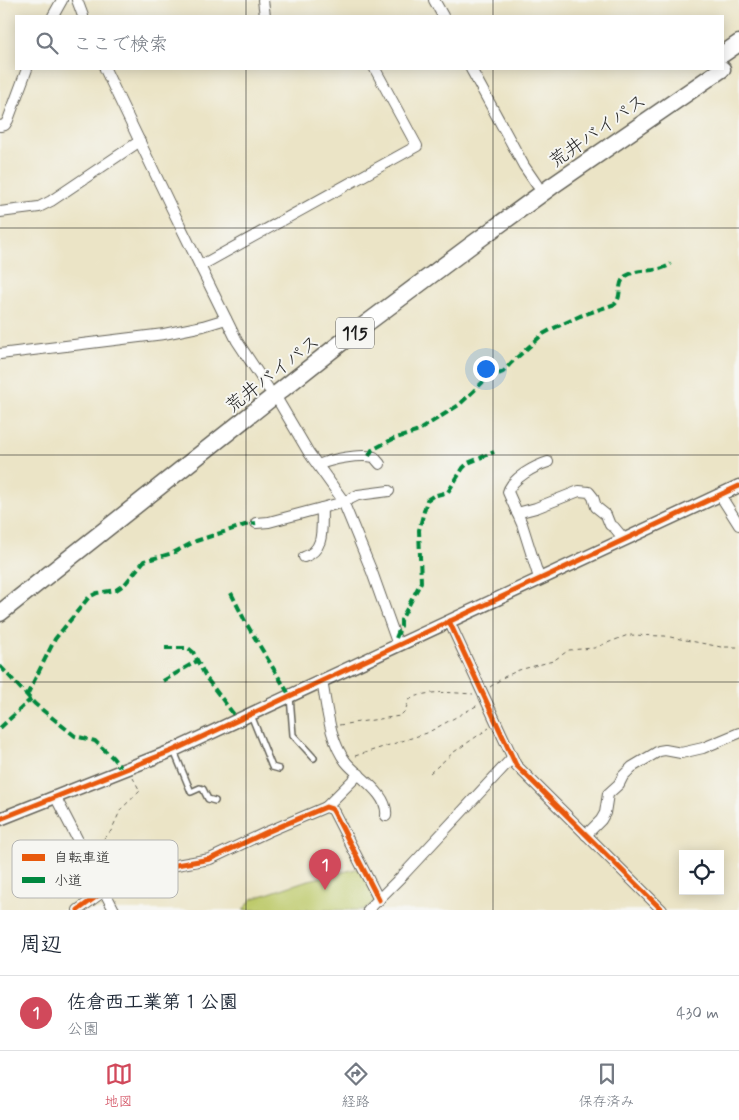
<!DOCTYPE html>
<html lang="ja">
<meta charset="utf-8">
<style>
:root{--surface:#fff;--page:#f2f2f3;--text:#1f2937;--muted:#747a83;--line:#e0e1e3;--accent:#d1495b}
body{margin:0;font-family:Mynerve,"Klee One",sans-serif;background:var(--page);color:var(--text)}
.controls{position:absolute;right:15px;bottom:15px;display:grid;overflow:hidden;border-radius:0px;box-shadow:0 2px 12px #0003}
.controls button{width:45px;height:45px;display:grid;place-items:center;padding:0;border:0;border-bottom:1px solid var(--line);background:var(--surface);color:var(--text);font:25px sans-serif}
.you{position:absolute;left:485px;top:368px;width:18px;height:18px;margin:-12px;border:4px solid #fff;border-radius:50%;background:#1a73e8;box-shadow:0 0 0 8px #1a73e833}
.badge{display:grid;place-items:center;width:32px;height:32px;border-radius:50%;background:var(--accent);color:#fff;font-size:16px;font-weight:700}
.pin{position:absolute;translate:-50% -41px;filter:drop-shadow(0 1px 2px #0008)}
.pin::after{content:'';position:absolute;top:26px;width:18px;height:15px;background:inherit;clip-path:polygon(0 0,100% 0,50% 100%)}
.list{margin:0;padding:0;list-style:none}
h2{display:flex;justify-content:space-between;align-items:center;height:65px;margin:0;padding:0 20px;font-size:21px}
h2 small{font-size:16px;font-weight:400;color:var(--muted)}
.list li{display:grid;grid-template-columns:32px 1fr auto;gap:15px;align-items:center;box-sizing:border-box;height:75px;padding:0 20px;border-top:1px solid var(--line)}
.list b{display:block;font-size:19px;white-space:nowrap}
.list p{margin:0;font-size:16px;white-space:nowrap;color:var(--muted)}
.list em{font-size:16px;font-style:normal;color:var(--muted)}
.icon{flex:none;width:28px;height:28px;fill:none;stroke:currentColor;stroke-width:2;stroke-linecap:round;stroke-linejoin:round}
.map{position:relative;flex:none;width:739px;height:910px;overflow:hidden}
.search{position:absolute;background:var(--surface);box-shadow:0 2px 12px #0003;left:15px;right:15px;top:15px;height:55px;display:flex;align-items:center;gap:12px;box-sizing:border-box;padding:0 18px;border-radius:0px;color:var(--muted);font-size:19px}
.sheet{height:140px;background:var(--surface)}
nav{display:flex;justify-content:space-around;align-items:center;box-sizing:border-box;height:70px;border-top:1px solid var(--line);background:var(--surface);font-size:14px;color:var(--muted)}
nav a{display:grid;justify-items:center;gap:2px}
nav .on{color:var(--accent)}
.map>svg:first-child{display:block}
</style>
<div class="map">
<svg width="739" height="910" viewBox="0 0 739 910">
<rect width="100%" height="100%" fill="#f6f6f2"/>
<filter id="ink" filterUnits="userSpaceOnUse"><feTurbulence type="fractalNoise" baseFrequency=".02" numOctaves="2"/><feDisplacementMap in="SourceGraphic" scale="10" xChannelSelector="R" yChannelSelector="G"/><feConvolveMatrix kernelMatrix="1 2 1 2 8 2 1 2 1" color-interpolation-filters="sRGB"/></filter>
<filter id="wash" filterUnits="userSpaceOnUse"><feTurbulence type="fractalNoise" baseFrequency=".0096" numOctaves="4" result="noise"/><feDisplacementMap in="SourceGraphic" scale="20" xChannelSelector="R" yChannelSelector="G"/><feGaussianBlur stdDeviation="1.12" result="paint"/><feColorMatrix in="noise" values="0 0 0 0 0 0 0 0 0 0 0 0 0 0 0 0 0 1.4 0 .05"/><feComposite in="paint" operator="in"/></filter>
<g filter="url(#wash)">
<rect width="100%" height="100%" fill="#ebe4c6"/>
<path fill="#beca6c" stroke="#6d7344" d="M360,868l17,31 -12,11h-122l9,-11 53,-18z"/>
</g>
<g filter="url(#ink)">
<g fill="none" stroke-linecap="round" stroke-linejoin="round">
<g stroke="#646258" stroke-width="8">
<g id="service">
<path d="M290,696l3,39 21,23"/>
<path d="M251,715l21,52 7,2"/>
<path d="M174,751l17,41 9,-4 3,1 5,10 7,2"/>
</g>
</g>
<g stroke="#646258" stroke-width="12">
<g id="minor">
<path d="M77,0l6,16"/>
<path d="M263,0l2,16"/>
<path d="M434,0l9,16"/>
<path d="M53,16l9,-16"/>
<path d="M105,69l67,140 65,132 31,47"/>
<path d="M471,69l53,97 13,19"/>
<path d="M0,126l5,-1 3,-5 19,-51"/>
<path d="M0,212l39,-5 12,-6 89,-60"/>
<path d="M200,266l217,-120 -42,-77"/>
<path d="M0,354l164,-20 39,-8 23,-7"/>
<path d="M276,397l33,56 33,46 30,73 26,73"/>
<path d="M318,465c14,-6 40,-11 56,-8l6,7"/>
<path d="M720,495l19,30"/>
<path d="M517,513l19,-5 43,-17 10,1 4,5 3,10 10,8 4,10 4,2 10,12"/>
<path d="M256,523l13,-1 75,-20 14,-7 31,-4"/>
<path d="M304,557c22,-7 17,-30 18,-49"/>
<path d="M539,578l-17,-54 -14,-32c4,-14 27,-26 40,-30"/>
<path d="M449,621l67,144 146,145"/>
<path d="M322,681c5,26 7,59 24,81 12,15 43,32 40,54"/>
<path d="M56,798l58,112"/>
<path d="M326,807l33,-33"/>
<path d="M586,835l15,-15 4,-7 3,-19 11,-10 4,-8 9,-9 27,-16 6,-1 16,3 22,-5 36,-15"/>
<path d="M78,910l26,-19 38,-18 12,-4 56,-10 57,-27 59,-25 6,2 2,3 45,88"/>
<path d="M368,910l35,-35 109,-117"/>
</g>
</g>
<g stroke="#646258" stroke-width="15">
<path id="tertiary" d="M0,819l174,-69 565,-264"/>
</g>
<g stroke="#646258" stroke-width="19">
<g id="trunk">
<path d="M723,54l16,-11"/>
<path d="M0,613l347,-275 123,-92 82,-60 170,-117"/>
</g>
</g>
<g stroke="#646258" stroke-width="1" stroke-dasharray="4 4" stroke-linecap="butt">
<path d="M490,687l14,-10 15,-7 34,-9 16,-11 25,-2 34,-13 37,1 56,11h18"/>
<path d="M339,725l61,-9 5,-5 4,-11c17,-11 45,-7 64,-6"/>
<path d="M355,756l72,-23 51,-28"/>
<path d="M430,773l24,-21 35,-24"/>
<path d="M92,849l13,-12 6,-6 10,-22 19,-18 -7,-13"/>
</g>
<use href="#service" stroke="#fff" stroke-width="5"/>
<use href="#minor" stroke="#fff" stroke-width="10"/>
<use href="#tertiary" stroke="#fff" stroke-width="12"/>
<use href="#trunk" stroke="#fff" stroke-width="16"/>
<g stroke="#00873e" stroke-width="4" stroke-dasharray="8 4" stroke-linecap="butt">
<path d="M369,456l3,-6 21,-11 23,-7 43,-27 26,-25 18,-8 8,-9 32,-29 9,-5 28,-13 35,-12c8,-8 1,-21 11,-28 14,-9 31,-2 45,-12"/>
<path d="M231,593l15,30 44,73"/>
<path d="M396,638l5,-12v-6l20,-38 -2,-52 8,-30 6,-4 15,-4 15,-24 5,-5 26,-11"/>
<path d="M165,648h23l5,4 14,27 31,41"/>
<path d="M0,666l35,38 40,32 20,5 18,17 10,13"/>
<path d="M163,681l34,-20"/>
<path d="M27,695l28,-56 34,-42 8,-4 19,-3 9,-6 19,-23 29,-8 23,-12 49,-16 11,-2"/>
<path d="M0,728l31,-29"/>
</g>
<g stroke="#f6f6f2" stroke-width="8">
<g id="cycleway">
<path d="M449,621l67,144 146,145"/>
<path d="M0,819l174,-69 565,-264"/>
<path d="M78,910l26,-19 38,-18 12,-4 56,-10 57,-27 59,-25 6,2 2,3 45,88"/>
</g>
</g>
<use href="#cycleway" stroke="#e8590c" stroke-width="5"/>
</g>
</g>
<path fill="none" stroke="#1c1c1c" stroke-width="1" stroke-opacity="0.55" d="M246,0v16M493,0v16M246,69v841M493,69v841M0,228h739M0,455h739M0,682h739"/>
<g text-anchor="middle" stroke-width="4" stroke-linejoin="round" paint-order="stroke">
<rect fill="#f6f6f2" stroke="#5d5d5c" stroke-width="1" x="336" y="317.5" width="38" height="31" rx="4"/>
<g font-size="18" font-weight="bold" fill="#1c1c1c">
<text x="355" y="339">115</text>
</g>
<g font-size="19" fill="#1c1c1c" stroke="#f6f6f2">
<text transform="translate(597 130) rotate(-35)" y="7">荒井バイパス</text>
<text transform="translate(272 373) rotate(-38)" y="7">荒井バイパス</text>
</g>
</g>
<rect x="12" y="840" width="166" height="58" rx="8" fill="#f6f6f2" stroke="#b5b5b2" stroke-width="1"/>
<rect x="22" y="854" width="23" height="7" fill="#e8590c"/>
<rect x="22" y="877" width="23" height="6" fill="#00873e"/>
<g font-size="14" fill="#1c1c1c">
<text x="54" y="862">自転車道</text>
<text x="54" y="885">小道</text>
</g>
</svg>
<div class="controls">
<button><svg class="icon" aria-label="locate" viewBox="0 0 24 24"><circle cx="12" cy="12" r="6"/><path d="M12 2v4M12 18v4M2 12h4M18 12h4"/></svg></button>
</div>
<div class="you"></div>
<div class="pin badge" style="left:325px;top:890px">1</div>
<div class="search"><svg class="icon" aria-label="search" viewBox="0 0 24 24"><circle cx="10" cy="10" r="6"/><path d="M15 15l6 6"/></svg>ここで検索</div>
</div>
<section class="sheet">
<h2>周辺<small></small></h2>
<ul class="list">
<li><span class="badge">1</span><div><b>佐倉西工業第１公園</b><p>公園</p></div><em>430 m</em></li>
</ul>
</section>
<nav>
<a class="on"><svg class="icon" aria-label="map" viewBox="0 0 24 24"><path d="M3 6l6-2 6 2 6-2v14l-6 2-6-2-6 2zM9 4v14M15 6v14"/></svg>地図</a>
<a><svg class="icon" aria-label="directions" viewBox="0 0 24 24"><path d="M12 3l9 9-9 9-9-9zM9 14v-3h6M13 9l2 2-2 2"/></svg>経路</a>
<a><svg class="icon" aria-label="saved" viewBox="0 0 24 24"><path d="M7 4h10v16l-5-4-5 4z"/></svg>保存済み</a>
</nav>
